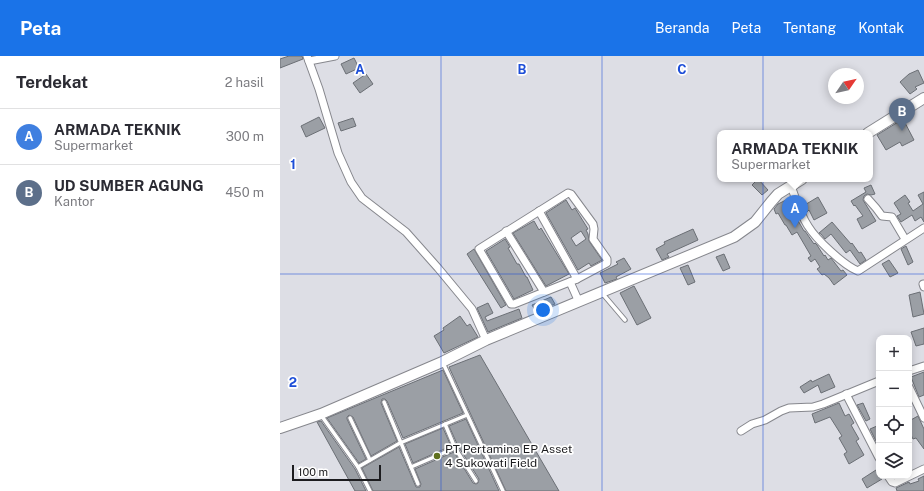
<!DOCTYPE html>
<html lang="id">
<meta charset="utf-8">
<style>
:root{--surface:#fff;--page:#f2f2f3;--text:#2b2b33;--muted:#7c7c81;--line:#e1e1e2;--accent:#1a73e8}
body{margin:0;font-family:"Public Sans",sans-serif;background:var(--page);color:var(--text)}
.controls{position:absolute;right:12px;bottom:12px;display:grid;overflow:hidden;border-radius:8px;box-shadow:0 2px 10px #0003}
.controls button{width:36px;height:36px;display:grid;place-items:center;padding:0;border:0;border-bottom:1px solid var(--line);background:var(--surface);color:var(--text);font:20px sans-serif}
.compass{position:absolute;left:548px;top:12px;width:36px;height:36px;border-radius:50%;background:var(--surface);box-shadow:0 2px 10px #0003;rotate:56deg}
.scale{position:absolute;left:12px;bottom:10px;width:89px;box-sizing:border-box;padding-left:4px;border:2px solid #1c1c1f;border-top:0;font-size:11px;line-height:14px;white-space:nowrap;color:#1c1c1f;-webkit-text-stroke:3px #fff;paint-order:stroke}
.you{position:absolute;left:263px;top:254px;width:14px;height:14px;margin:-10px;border:3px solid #fff;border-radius:50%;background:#1a73e8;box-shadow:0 0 0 6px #1a73e833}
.badge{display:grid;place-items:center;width:26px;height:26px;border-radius:50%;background:var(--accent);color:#fff;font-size:13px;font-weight:700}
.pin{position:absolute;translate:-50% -33px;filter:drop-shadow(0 1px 2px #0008)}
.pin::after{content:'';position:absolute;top:21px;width:14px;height:12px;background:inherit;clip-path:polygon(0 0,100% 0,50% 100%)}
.popup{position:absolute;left:437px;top:74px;width:156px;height:52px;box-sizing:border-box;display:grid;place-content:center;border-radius:8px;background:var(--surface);filter:drop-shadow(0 1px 3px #0005);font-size:13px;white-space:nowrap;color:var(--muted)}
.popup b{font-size:15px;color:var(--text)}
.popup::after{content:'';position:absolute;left:50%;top:100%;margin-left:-8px;border:8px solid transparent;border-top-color:var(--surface)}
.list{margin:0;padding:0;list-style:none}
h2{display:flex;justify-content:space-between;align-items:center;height:52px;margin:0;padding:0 16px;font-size:17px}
h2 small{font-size:13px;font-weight:400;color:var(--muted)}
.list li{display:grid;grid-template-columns:26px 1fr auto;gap:12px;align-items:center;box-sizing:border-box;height:56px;padding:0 16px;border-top:1px solid var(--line)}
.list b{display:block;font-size:15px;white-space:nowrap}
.list p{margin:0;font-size:13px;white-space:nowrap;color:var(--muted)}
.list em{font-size:13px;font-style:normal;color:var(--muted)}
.icon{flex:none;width:22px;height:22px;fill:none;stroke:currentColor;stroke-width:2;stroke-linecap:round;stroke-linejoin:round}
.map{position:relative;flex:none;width:644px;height:435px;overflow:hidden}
header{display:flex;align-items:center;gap:24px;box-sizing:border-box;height:56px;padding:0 20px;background:var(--accent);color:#fff}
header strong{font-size:19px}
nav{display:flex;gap:22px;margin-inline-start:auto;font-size:14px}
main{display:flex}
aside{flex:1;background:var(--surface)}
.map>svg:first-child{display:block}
</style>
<header>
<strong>Peta</strong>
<nav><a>Beranda</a><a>Peta</a><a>Tentang</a><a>Kontak</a></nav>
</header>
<main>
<aside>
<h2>Terdekat<small>2 hasil</small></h2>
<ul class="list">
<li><span class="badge" style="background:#3f7fe0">A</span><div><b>ARMADA TEKNIK</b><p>Supermarket</p></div><em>300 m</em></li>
<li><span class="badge" style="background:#5c6f8a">B</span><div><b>UD SUMBER AGUNG</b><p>Kantor</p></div><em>450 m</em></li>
</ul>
</aside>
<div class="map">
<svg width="644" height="435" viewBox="0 0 644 435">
<rect width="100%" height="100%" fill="#dddee5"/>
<g fill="#9b9fa5" stroke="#6b6f75" fill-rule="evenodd">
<path d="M9,0h13l1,3 -23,9v-9z"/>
<path d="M74,2l5,10 -13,6 -5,-10z"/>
<path d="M638,14l6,13 -9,4 2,2 -7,5 -10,-12 9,-8z"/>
<path d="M86,18l7,10 -13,9 -7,-10z"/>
<path d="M39,61l6,11 -19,9 -5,-11z"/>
<path d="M73,62l3,8 -15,5 -3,-8z"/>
<path d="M623,63l11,21 -12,6 -2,-4 -14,8 -9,-15z"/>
<path d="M478,123l10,11 -6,5 -10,-10z"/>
<path d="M591,129l4,9 -4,1 -4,-1 -3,2 -1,4 13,21 -14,8 -5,-10 6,-3 -8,-11 -1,1 -3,-5 15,-9 -2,-4z"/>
<path d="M644,136v30l-3,-5 -6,4 -3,-6 -11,7 -4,-6 4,-2 -7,-11 11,-8 5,7 -2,1 5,8 10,-7 -5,-9z"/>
<path d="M538,141l9,16 -13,7 -5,-10 -2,2 -4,-6z"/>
<path d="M508,143l4,7 -2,1 14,24h1l9,13 1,-1 2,2 7,11 1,-1 3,5 3,-2 10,13 2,-1 4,5 -13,10 -5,-7 -5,-4 -2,1 -5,-6 3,-2 -5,-8 -4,3 -3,-4 3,-2 -14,-24 -5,3 -6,-10h-1l-7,-12 -2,1 -2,-5 4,-5z"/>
<path d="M286,144l6,10 3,-2 13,21 -2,1 2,4 1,7 13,19 -11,6 -2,-3 -11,7 -32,-57zM301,175l5,8 -10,7 -5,-8z"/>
<path d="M254,165l5,9 2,-2 28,46 -23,12 -33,-53z"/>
<path d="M552,166l19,22 1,-1 7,10 2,-1 5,8 -6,4 -10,-14 -4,3 -15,-19 -6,5 -4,-5 -2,-1z"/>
<path d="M413,173l5,11 -31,14 2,3 -7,3 -6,-11 9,-5 -1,-2z"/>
<path d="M225,183l5,8 -2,1 9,16h2l7,13h1l6,13 -19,9 -28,-48z"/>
<path d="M626,190l7,16 -5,3 -7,-16z"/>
<path d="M194,193l32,56 -5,3 -34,-54z"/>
<path d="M444,198l6,14 -7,3 -7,-14z"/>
<path d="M344,202l7,11 -15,8 1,2 -12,4 -5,-10 18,-9 -2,-2z"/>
<path d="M609,204l9,13 -8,4 -8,-13z"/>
<path d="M408,209l7,17 -7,3 -8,-17z"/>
<path d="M354,230l17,32 -14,7 -17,-32z"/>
<path d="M640,236l4,22 -11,3 -4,-22z"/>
<path d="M271,241l4,7 -19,8 -4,-7z"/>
<path d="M208,247l5,10 -8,4 2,4 32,-12 3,9 -34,14 -11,-24z"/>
<path d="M180,260l7,10 3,-2 8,13 -34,16 -10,-17 10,-6 -1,-2z"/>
<path d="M644,272v16l-8,2 -5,-14z"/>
<path d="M200,299l79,136h-53l-57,-124z"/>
<path d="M163,314l20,43 -60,25 -16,-37 -2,-2h-3l-1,4 16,38 -26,15 -18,-39 -4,-2 -2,2v2l19,40 -7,4 -32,-45z"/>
<path d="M644,316v23l-5,2 -8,-20z"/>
<path d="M549,318l6,13 -14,6 -3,-8 -14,8 -4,-6 11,-7 1,2z"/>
<path d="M559,347l6,13 4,-2 5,9 -3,2 8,14 -3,2 8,14 -15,9 -5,-10 3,-2 -8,-14 3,-2 -12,-19 -15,6 -3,-9z"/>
<path d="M583,347l7,16 -4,2 -9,-16z"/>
<path d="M638,360l6,13v20l-8,-11 -3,1 -4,-8v-10z"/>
<path d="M186,363l33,72h-126l-11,-23 37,-21 17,40h4l1,-3 -6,-15 39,-17 19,31 3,1 2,-1 1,-4 -21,-33 -9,-20z"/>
<path d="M41,365l34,48 11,22h-11l-38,-69z"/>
<path d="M597,370l2,5v16l-9,-18z"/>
<path d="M163,372l8,18 -38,17 -8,-19z"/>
<path d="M596,414l6,9 -15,9 -5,-9z"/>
<path d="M644,420v15h-27l-1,-3 13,-6 1,2 9,-3 -1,-2z"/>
</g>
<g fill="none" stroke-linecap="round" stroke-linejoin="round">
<g stroke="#86878d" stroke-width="5.5">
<g id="lane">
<path d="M322,237l23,27"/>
<path d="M163,307l60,128"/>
<path d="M104,346l34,82"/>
<path d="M41,359l37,52 12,24"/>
<path d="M70,362l20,42"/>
<path d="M165,368l10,24 21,33"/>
<path d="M78,411l42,-24 67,-28"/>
<path d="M131,411l44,-19"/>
</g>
</g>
<g stroke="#86878d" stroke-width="9">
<g id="street">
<path d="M27,0l12,33 19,64 13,29 11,16 44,34 32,36 34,41 14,31"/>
<path d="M29,5l26,-5"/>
<path d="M511,130c5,13 9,28 17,40 8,13 35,39 50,45l66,-43"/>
<path d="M288,137l3,1 22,30 1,5 -1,10 14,20v4l-30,16 -63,25h-3l-32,-55z"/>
<path d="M588,143l8,9 6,8 10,1 13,22"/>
<path d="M259,155l38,68"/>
<path d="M226,175l38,61"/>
<path d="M290,226l9,20"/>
<path d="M643,228l1,3"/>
<path d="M629,315l15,-5"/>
<path d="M629,331l15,31"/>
<path d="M566,338l33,64"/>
<path d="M461,375l11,-7 13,-4 16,-9 8,-3 24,-1 10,-3 56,-23"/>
<path d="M608,420l4,6 3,1 29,-14"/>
</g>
</g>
<g stroke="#86878d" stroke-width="12">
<g id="secondary">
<path d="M588,77l56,-35"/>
<path d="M0,372l41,-14 121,-52 44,-22 248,-103 21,-15 16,-20 7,-8 24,-15"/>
</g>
</g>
<use href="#lane" stroke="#fff" stroke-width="3.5"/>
<use href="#street" stroke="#fff" stroke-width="7"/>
<use href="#secondary" stroke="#fff" stroke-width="10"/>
</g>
<path fill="none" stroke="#1d4ed8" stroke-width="1" stroke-opacity="0.55" d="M161,0v435M322,0v435M483,0v435M0,218h644"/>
<circle fill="#60711e" stroke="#fff" stroke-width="1.5" cx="157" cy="400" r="4"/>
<g text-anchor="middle" stroke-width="3.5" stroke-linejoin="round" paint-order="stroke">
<g font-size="12" fill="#1c1c1f" stroke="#fff" text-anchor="start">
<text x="165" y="397">PT Pertamina EP Asset<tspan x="165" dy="14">4 Sukowati Field</tspan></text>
</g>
</g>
<g font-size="13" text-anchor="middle" font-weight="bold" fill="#1d4ed8" stroke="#fff" stroke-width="3.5" stroke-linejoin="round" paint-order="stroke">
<text x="80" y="18">A</text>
<text x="242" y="18">B</text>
<text x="402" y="18">C</text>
<text x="13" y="113">1</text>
<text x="13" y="331">2</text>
</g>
</svg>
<div class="controls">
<button>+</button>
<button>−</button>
<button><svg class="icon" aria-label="locate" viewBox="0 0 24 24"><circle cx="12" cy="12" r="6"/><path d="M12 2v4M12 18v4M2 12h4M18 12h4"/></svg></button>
<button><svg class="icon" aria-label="layers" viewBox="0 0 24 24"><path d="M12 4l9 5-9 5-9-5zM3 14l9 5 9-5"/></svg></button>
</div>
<svg class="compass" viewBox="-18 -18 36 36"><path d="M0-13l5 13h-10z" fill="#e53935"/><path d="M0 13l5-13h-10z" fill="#7c7c81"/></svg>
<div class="scale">100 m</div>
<div class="you"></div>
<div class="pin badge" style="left:515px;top:172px;background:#3f7fe0">A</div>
<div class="popup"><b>ARMADA TEKNIK</b>Supermarket</div>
<div class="pin badge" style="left:622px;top:75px;background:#5c6f8a">B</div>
</div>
</main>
